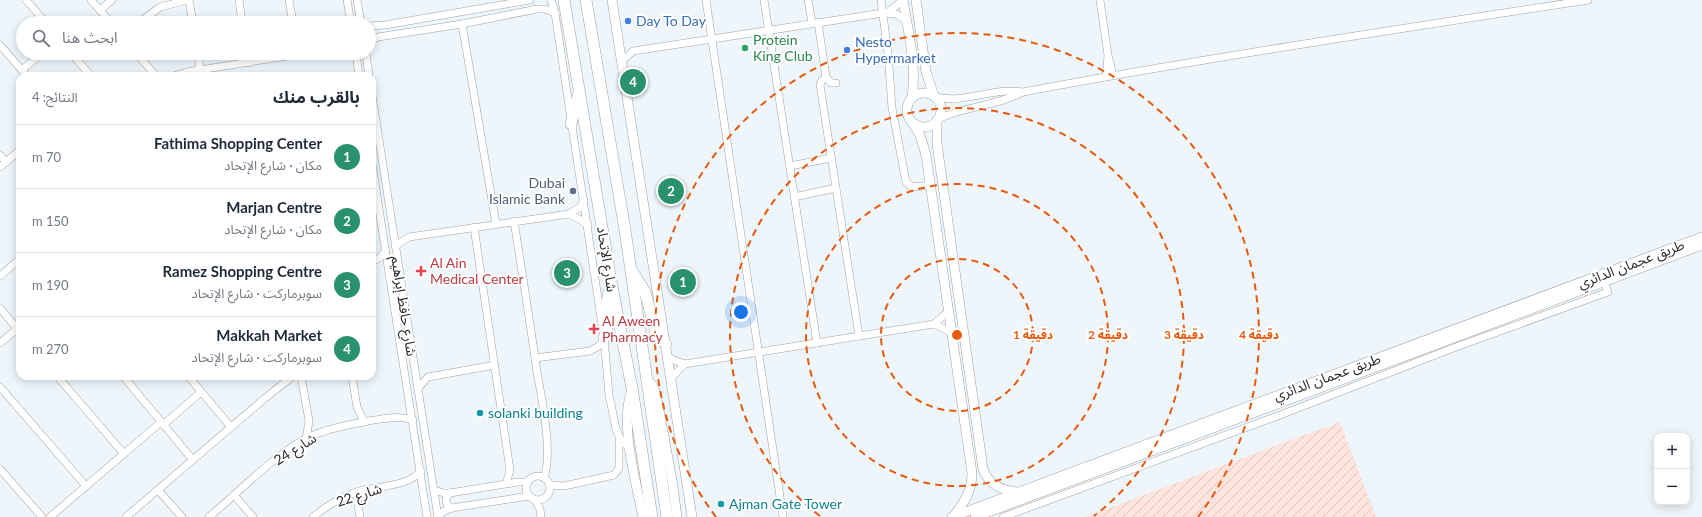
<!DOCTYPE html>
<html lang="ar">
<meta charset="utf-8">
<style>
:root{--surface:#fff;--page:#f2f2f3;--text:#1f2937;--muted:#747a83;--line:#e0e1e3;--accent:#2a916e}
body{margin:0;font-family:Lato,"Noto Sans Arabic",sans-serif;background:var(--page);color:var(--text);direction:rtl}
.controls{position:absolute;right:12px;bottom:12px;display:grid;overflow:hidden;border-radius:8px;box-shadow:0 2px 10px #0003}
.controls button{width:36px;height:36px;display:grid;place-items:center;padding:0;border:0;border-bottom:1px solid var(--line);background:var(--surface);color:var(--text);font:20px sans-serif}
.you{position:absolute;left:741px;top:312px;width:14px;height:14px;margin:-10px;border:3px solid #fff;border-radius:50%;background:#1a73e8;box-shadow:0 0 0 6px #1a73e833}
.badge{display:grid;place-items:center;width:26px;height:26px;border-radius:50%;background:var(--accent);color:#fff;font-size:13px;font-weight:700}
.pin{position:absolute;translate:-50% -50%;border:2px solid #fff;box-shadow:0 1px 4px #0006}
.list{margin:0;padding:0;list-style:none}
h2{display:flex;justify-content:space-between;align-items:center;height:52px;margin:0;padding:0 16px;font-size:17px}
h2 small{font-size:13px;font-weight:400;color:var(--muted)}
.list li{display:grid;grid-template-columns:26px 1fr auto;gap:12px;align-items:center;box-sizing:border-box;height:64px;padding:0 16px;border-top:1px solid var(--line)}
.list b{display:block;font-size:15px;white-space:nowrap}
.list p{margin:0;font-size:13px;white-space:nowrap;color:var(--muted)}
.list em{font-size:13px;font-style:normal;color:var(--muted)}
.icon{flex:none;width:22px;height:22px;fill:none;stroke:currentColor;stroke-width:2;stroke-linecap:round;stroke-linejoin:round}
.map{position:relative;flex:none;width:1702px;height:517px;overflow:hidden;direction:ltr}
.search{position:absolute;background:var(--surface);box-shadow:0 2px 10px #0003;left:16px;top:16px;width:360px;height:44px;display:flex;align-items:center;gap:10px;box-sizing:border-box;padding:0 14px;border-radius:22px;color:var(--muted);font-size:15px}
.panel{position:absolute;background:var(--surface);box-shadow:0 2px 10px #0003;left:16px;top:72px;width:360px;height:308px;border-radius:12px;direction:rtl}
.map>svg:first-child{display:block}
</style>
<div class="map">
<svg width="1702" height="517" viewBox="0 0 1702 517">
<defs>
<pattern id="industrial-furrows" width="10" height="10" patternUnits="userSpaceOnUse"><rect width="10" height="10" fill="#fee4dd"/><path d="M-1 1l2-2M0 10L10 0M9 11l2-2" fill="none" stroke="#dac4be"/></pattern>
</defs>
<rect width="100%" height="100%" fill="#eef6fc"/>
<path fill="url(#industrial-furrows)" d="M1340,422l36,95h-291l214,-80z"/>
<g fill="none" stroke-linecap="round" stroke-linejoin="round">
<g stroke="#9ba2a7" stroke-width="8">
<g id="minor">
<path d="M26,0l20,23"/>
<path d="M91,0l20,23"/>
<path d="M189,0l4,23"/>
<path d="M239,0l3,23"/>
<path d="M289,0l4,23"/>
<path d="M347,0l4,23"/>
<path d="M357,0l4,23"/>
<path d="M551,0l4,13 49,325 5,57 7,34 4,9 10,12"/>
<path d="M706,0l77,517"/>
<path d="M764,0l53,343"/>
<path d="M808,0l4,23"/>
<path d="M881,0l7,53 4,55 14,74 6,5 19,-2"/>
<path d="M1100,0l8,55 5,20"/>
<path d="M100,10l12,-10"/>
<path d="M887,13l16,-13"/>
<path d="M818,22l8,55 5,6h5"/>
<path d="M139,23l21,-16 27,-7"/>
<path d="M462,24l34,200"/>
<path d="M369,26l16,-1 145,-25"/>
<path d="M369,42l9,-5 84,-13 75,-15h8l10,4"/>
<path d="M0,45l27,31"/>
<path d="M71,53l20,23"/>
<path d="M136,53l20,23"/>
<path d="M198,53l2,17"/>
<path d="M247,53l2,10"/>
<path d="M356,53l3,23"/>
<path d="M366,53l3,23"/>
<path d="M622,61l11,-10 250,-38 13,1 11,7"/>
<path d="M22,70l20,-17"/>
<path d="M173,76l14,-4 119,-19"/>
<path d="M826,77l-4,3 -2,5 39,251"/>
<path d="M1106,77l2,-21"/>
<path d="M372,95l66,422"/>
<path d="M935,97c30,7 58,-10 87,-5"/>
<path d="M938,119c27,-13 59,-13 85,-27 188,-35 377,-63 565,-92"/>
<path d="M0,155l6,7"/>
<path d="M372,164l55,353"/>
<path d="M790,166l41,-8"/>
<path d="M0,167l20,-17"/>
<path d="M794,197l42,-9"/>
<path d="M569,214l10,5 9,6"/>
<path d="M514,221c8,51 16,101 23,151 5,28 16,80 7,106"/>
<path d="M474,227l36,243 -4,14"/>
<path d="M395,246l14,-9 160,-23 11,-7 4,-7"/>
<path d="M372,261l6,-2 7,-7"/>
<path d="M0,276l20,-17"/>
<path d="M0,308l20,24"/>
<path d="M934,324l18,9"/>
<path d="M0,343l17,-14"/>
<path d="M667,356l9,5 9,3 249,-40 15,-13"/>
<path d="M535,358l55,-7 9,-5 5,-7"/>
<path d="M57,376l67,78"/>
<path d="M123,376l70,84"/>
<path d="M188,376l43,51"/>
<path d="M301,376l8,45 -3,18"/>
<path d="M352,376l5,31 7,15"/>
<path d="M671,378l14,-14"/>
<path d="M0,387l86,99"/>
<path d="M418,388l10,-11 67,-12"/>
<path d="M163,425l38,-33"/>
<path d="M0,469l42,48"/>
<circle cx="538" cy="488" r="12"/>
<path d="M550,485l14,1 50,-11 5,-7v-32"/>
<path d="M158,490l24,27"/>
<path d="M434,490l10,3h6l68,-11h10"/>
<path d="M356,493l4,24"/>
<path d="M450,493c-6,5 -5,12 2,15"/>
<path d="M234,495l19,22"/>
<path d="M535,500l5,9 1,8"/>
<path d="M50,517l111,-95"/>
<path d="M126,517l138,-118 29,-23"/>
<path d="M209,517c29,-24 65,-62 98,-79 19,-9 40,-13 61,-17 16,-2 30,-6 45,-1"/>
<path d="M313,517c13,-11 27,-19 43,-25 20,-6 52,-5 65,-21"/>
<path d="M438,517l6,-6 8,-3 77,-12"/>
<path d="M1003,517l272,-100 181,-70 152,-55 -4,-10"/>
</g>
</g>
<g stroke="#9ba2a7" stroke-width="10">
<g id="major">
<path d="M612,0l80,517"/>
<path d="M903,0c5,32 14,65 9,97"/>
<path d="M916,0l10,72 8,24"/>
<circle cx="924" cy="110" r="17"/>
<path d="M937,120v24l46,325c6,16 18,21 34,23"/>
<path d="M912,122l8,13 6,20 46,318c0,18 -8,30 -19,44"/>
<path d="M647,380l6,6 3,8 16,86 5,37"/>
<path d="M632,390c-13,33 4,92 11,127"/>
<path d="M952,517l750,-280"/>
<path d="M975,517l727,-272"/>
</g>
</g>
<g stroke="#9ba2a7" stroke-width="12">
<g id="highway">
<path d="M564,0l48,287 20,101 20,129"/>
<path d="M586,0l39,230 42,287"/>
<path d="M571,124l7,-29"/>
<path d="M632,271l13,21 11,40 10,12"/>
<path d="M604,338c8,-16 -1,-33 6,-49"/>
</g>
</g>
<use href="#minor" stroke="#fff" stroke-width="7"/>
<use href="#major" stroke="#fff" stroke-width="9"/>
<use href="#highway" stroke="#fff" stroke-width="11"/>
</g>
<g fill="none" stroke="#e8590c" stroke-width="2" stroke-dasharray="7 5">
<circle cx="957" cy="335" r="76"/>
<circle cx="957" cy="335" r="151"/>
<path d="M820 516A227 227 0 1 1 1094 516"/>
<path d="M716 517A302 302 0 1 1 1198 517"/>
</g>
<g fill="#3f7fe0" stroke="#fff" stroke-width="1.5">
<circle cx="628" cy="21" r="4"/>
<circle cx="847" cy="50" r="4"/>
</g>
<circle fill="#2e9e5b" stroke="#fff" stroke-width="1.5" cx="745" cy="48" r="4"/>
<circle fill="#5c6f8a" stroke="#fff" stroke-width="1.5" cx="573" cy="191" r="4"/>
<g fill="#e0444e" stroke="#fff" stroke-width="1.5">
<path d="M419 265h4v4h4v4h-4v4h-4v-4h-4v-4h4z"/>
<path d="M592 323h4v4h4v4h-4v4h-4v-4h-4v-4h4z"/>
</g>
<g fill="#0f9aa8" stroke="#fff" stroke-width="1.5">
<circle cx="480" cy="413" r="4"/>
<circle cx="721" cy="504" r="4"/>
</g>
<g text-anchor="middle" stroke-width="4" stroke-linejoin="round" paint-order="stroke">
<g font-size="14" fill="#366cbe" stroke="#fff" text-anchor="start">
<text x="636" y="26">Day To Day</text>
<text x="855" y="47">Nesto<tspan x="855" dy="16">Hypermarket</tspan></text>
</g>
<g font-size="14" fill="#27864d" stroke="#fff" text-anchor="start">
<text x="753" y="45">Protein<tspan x="753" dy="16">King Club</tspan></text>
</g>
<g font-size="14" fill="#4e5e75" stroke="#fff" text-anchor="end">
<text x="565" y="188">Dubai<tspan x="565" dy="16">Islamic Bank</tspan></text>
</g>
<g font-size="14" fill="#272a2c" stroke="#fff">
<text transform="translate(607 259) rotate(81)" y="5">شارع الإتحاد</text>
<text transform="translate(1631 264) rotate(-21)" y="5">طريق عجمان الدائري</text>
<text transform="translate(404 306) rotate(81)" y="5">شارع حافظ إبراهيم</text>
<text transform="translate(1327 377) rotate(-20)" y="5">طريق عجمان الدائري</text>
<text transform="translate(295 449) rotate(-32)" y="5">شارع 24</text>
<text transform="translate(359 495) rotate(-18)" y="5">شارع 22</text>
</g>
<g font-size="14" fill="#be3a42" stroke="#fff" text-anchor="start">
<text x="430" y="268">Al Ain<tspan x="430" dy="16">Medical Center</tspan></text>
<text x="602" y="326">Al Aween<tspan x="602" dy="16">Pharmacy</tspan></text>
</g>
<g font-size="14" fill="#0d838f" stroke="#fff" text-anchor="start">
<text x="488" y="418">solanki building</text>
<text x="729" y="509">Ajman Gate Tower</text>
</g>
</g>
<circle cx="957" cy="335" r="6" fill="#e8590c" stroke="#fff" stroke-width="2"/>
<g font-size="12" text-anchor="middle" font-weight="bold" fill="#e8590c" stroke="#fff" stroke-width="4" stroke-linejoin="round" paint-order="stroke">
<text x="1033" y="339">1 دقيقة</text>
<text x="1108" y="339">2 دقيقة</text>
<text x="1184" y="339">3 دقيقة</text>
<text x="1259" y="339">4 دقيقة</text>
</g>
</svg>
<div class="controls">
<button>+</button>
<button>−</button>
</div>
<div class="you"></div>
<div class="pin badge" style="left:683px;top:282px">1</div>
<div class="pin badge" style="left:671px;top:191px">2</div>
<div class="pin badge" style="left:567px;top:273px">3</div>
<div class="pin badge" style="left:633px;top:82px">4</div>
<div class="search"><svg class="icon" aria-label="search" viewBox="0 0 24 24"><circle cx="10" cy="10" r="6"/><path d="M15 15l6 6"/></svg>ابحث هنا</div>
<section class="panel">
<h2>بالقرب منك<small>النتائج: 4</small></h2>
<ul class="list">
<li><span class="badge">1</span><div><b>Fathima Shopping Center</b><p>مكان · شارع الإتحاد</p></div><em>70 m</em></li>
<li><span class="badge">2</span><div><b>Marjan Centre</b><p>مكان · شارع الإتحاد</p></div><em>150 m</em></li>
<li><span class="badge">3</span><div><b>Ramez Shopping Centre</b><p>سوبرماركت · شارع الإتحاد</p></div><em>190 m</em></li>
<li><span class="badge">4</span><div><b>Makkah Market</b><p>سوبرماركت · شارع الإتحاد</p></div><em>270 m</em></li>
</ul>
</section>
</div>
